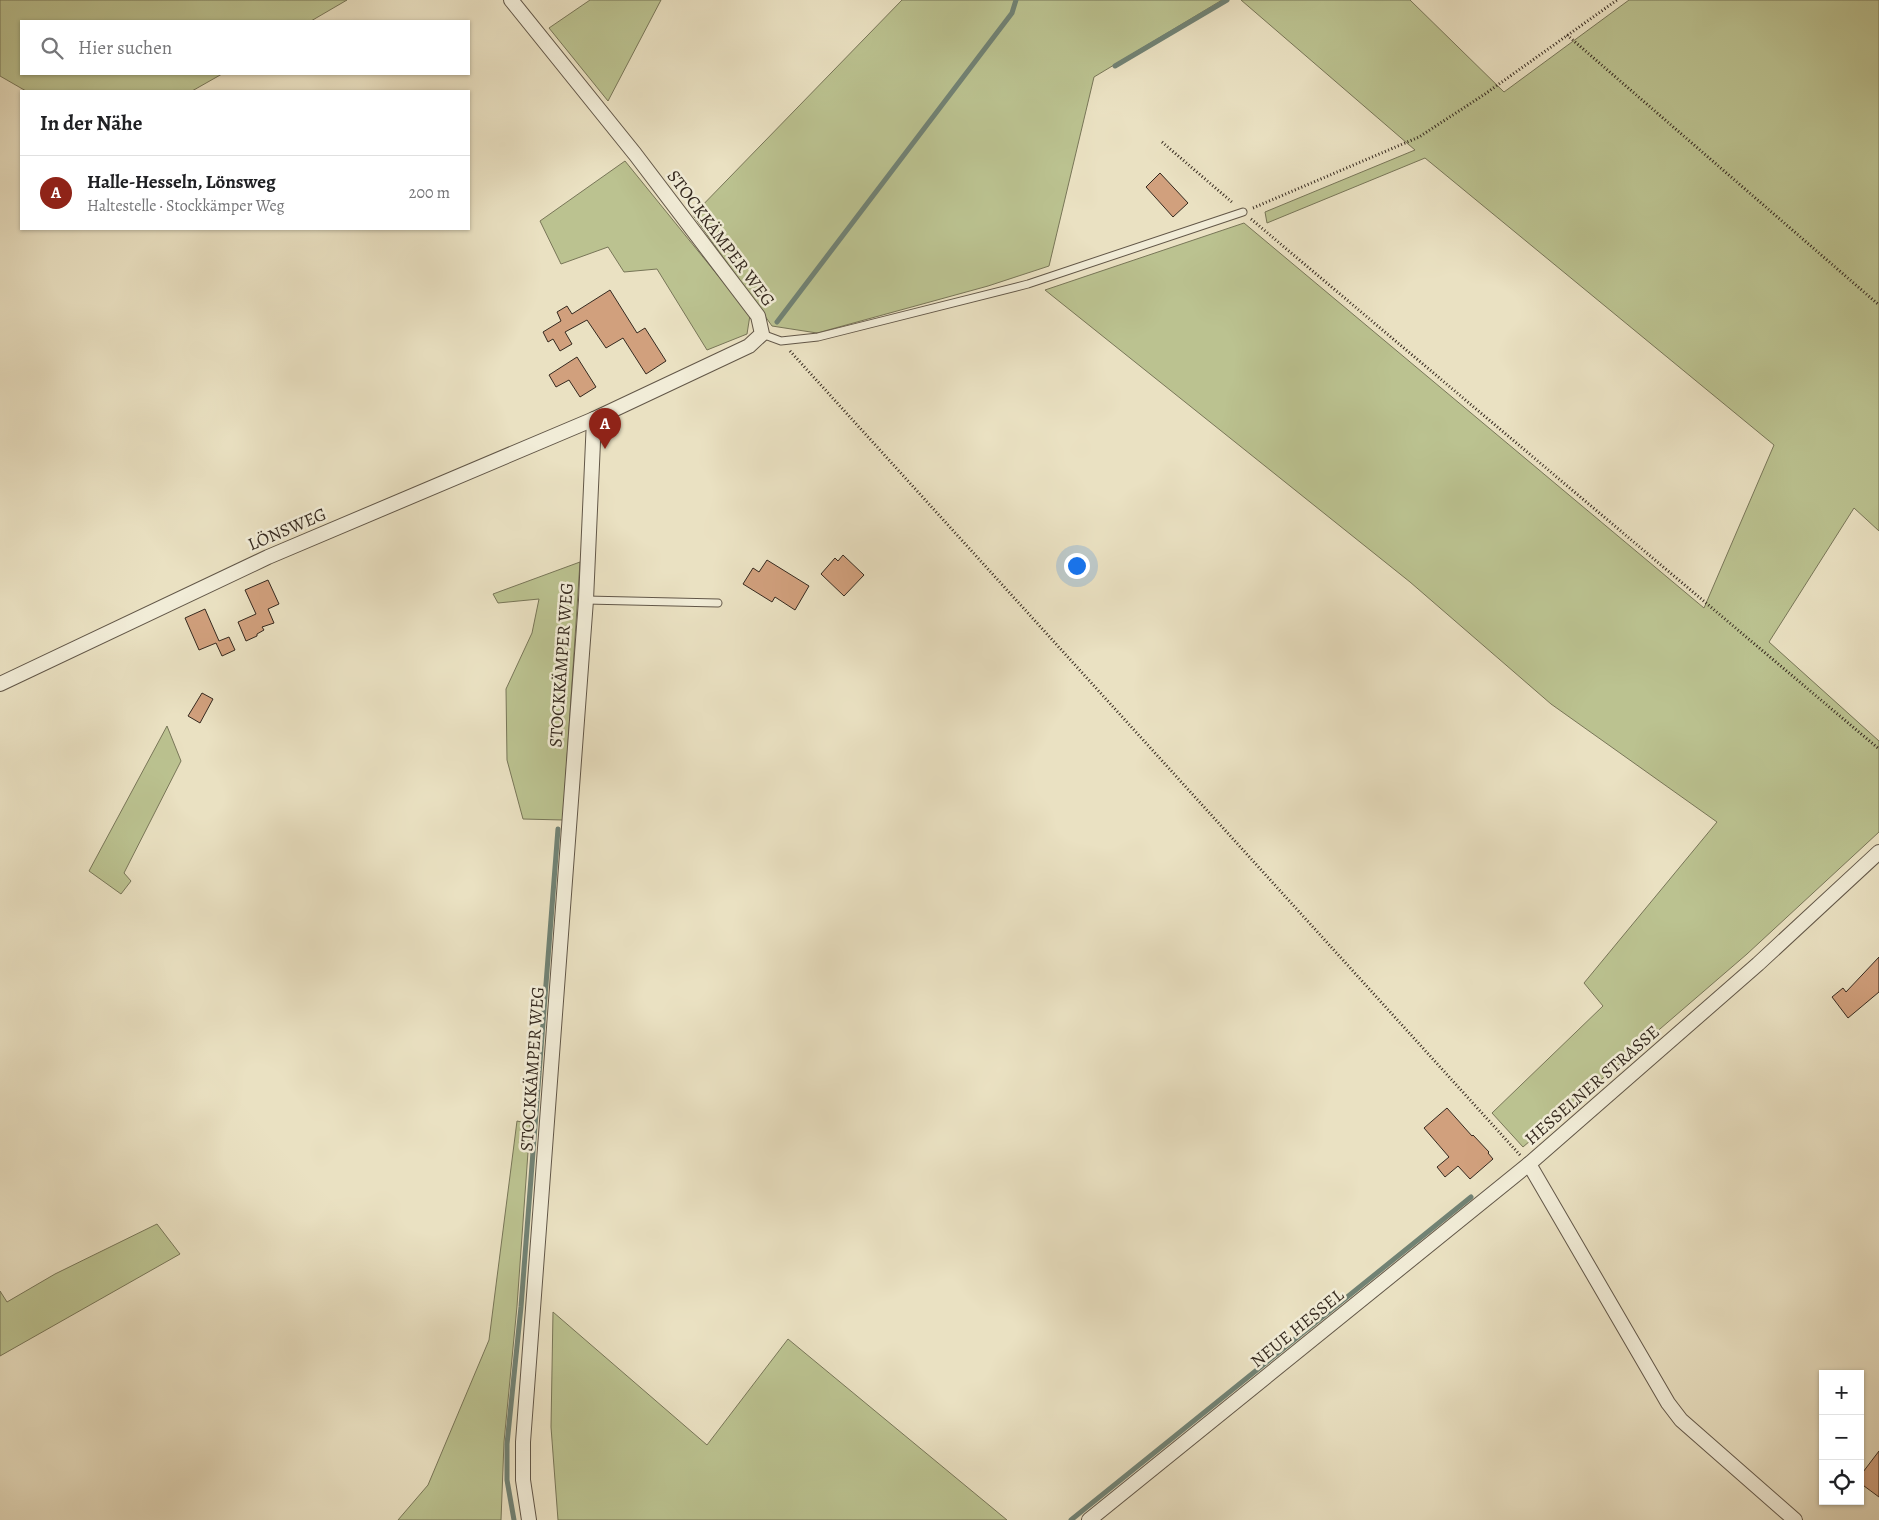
<!DOCTYPE html>
<html lang="de">
<meta charset="utf-8">
<style>
:root{--surface:#fff;--page:#f6f6f6;--text:#202124;--muted:#757577;--line:#e0e0e0;--accent:#8f2418}
body{margin:0;font-family:Alegreya,serif;background:var(--page);color:var(--text)}
.controls{position:absolute;right:15px;bottom:15px;display:grid;overflow:hidden;border-radius:0px;box-shadow:0 1px 4px #0004}
.controls button{width:45px;height:45px;display:grid;place-items:center;padding:0;border:0;border-bottom:1px solid var(--line);background:var(--surface);color:var(--text);font:25px sans-serif}
.you{position:absolute;left:1076px;top:565px;width:18px;height:18px;margin:-12px;border:4px solid #fff;border-radius:50%;background:#1a73e8;box-shadow:0 0 0 8px #1a73e833}
.badge{display:grid;place-items:center;width:32px;height:32px;border-radius:50%;background:var(--accent);color:#fff;font-size:16px;font-weight:700}
.pin{position:absolute;translate:-50% -41px;filter:drop-shadow(0 1px 2px #0008)}
.pin::after{content:'';position:absolute;top:26px;width:18px;height:15px;background:inherit;clip-path:polygon(0 0,100% 0,50% 100%)}
.list{margin:0;padding:0;list-style:none}
h2{display:flex;justify-content:space-between;align-items:center;height:65px;margin:0;padding:0 20px;font-size:21px}
h2 small{font-size:16px;font-weight:400;color:var(--muted)}
.list li{display:grid;grid-template-columns:32px 1fr auto;gap:15px;align-items:center;box-sizing:border-box;height:75px;padding:0 20px;border-top:1px solid var(--line)}
.list b{display:block;font-size:19px;white-space:nowrap}
.list p{margin:0;font-size:16px;white-space:nowrap;color:var(--muted)}
.list em{font-size:16px;font-style:normal;color:var(--muted)}
.icon{flex:none;width:28px;height:28px;fill:none;stroke:currentColor;stroke-width:2;stroke-linecap:round;stroke-linejoin:round}
.map{position:relative;flex:none;width:1879px;height:1520px;overflow:hidden}
.search{position:absolute;background:var(--surface);box-shadow:0 1px 4px #0004;left:20px;top:20px;width:450px;height:55px;display:flex;align-items:center;gap:12px;box-sizing:border-box;padding:0 18px;border-radius:0px;color:var(--muted);font-size:19px}
.panel{position:absolute;background:var(--surface);box-shadow:0 1px 4px #0004;left:20px;top:90px;width:450px;height:140px;border-radius:0px}
.map>svg:first-child{display:block}
</style>
<div class="map">
<svg width="1879" height="1520" viewBox="0 0 1879 1520">
<rect width="100%" height="100%" fill="#eae1c2"/>
<filter id="stains"><feTurbulence type="fractalNoise" baseFrequency=".004" numOctaves="4"/><feColorMatrix values="0 0 0 0 .2 0 0 0 0 .09 0 0 0 0 .02 0 0 0 .5 -.17"/></filter>
<radialGradient id="worn" r=".72"><stop offset=".6" stop-color="#630" stop-opacity="0"/><stop offset="1" stop-color="#630" stop-opacity=".3"/></radialGradient>
<g fill="#bbc290" stroke="#787658">
<path d="M0,0h347l-36,21h-290v53h201l-30,17h-166l-26,-15z"/>
<path d="M590,0h71l-53,101 -59,-73z"/>
<path d="M902,0h320l-128,77 -45,189 -61,20 -171,47 -45,-7 -79,-111z"/>
<path d="M1241,0h169l94,92 125,-92h250v531l-25,-23 -85,134 110,99v91l-132,122 -224,193 -31,-34 111,-107 -19,-23 133,-161 -166,-118 -141,-122 -365,-292 199,-67 460,385 70,-163 -349,-287 -158,65 -2,-11 150,-62z"/>
<path d="M625,161l125,154 -3,19 -40,16 -50,-81 -33,3 -16,-25 -47,17 -21,-43z"/>
<path d="M580,562l-17,258 -40,-1 -16,-59 -1,-71 26,-56 7,-34 -41,4 -5,-9z"/>
<path d="M167,726l14,35 -57,112 7,8 -10,13 -32,-23z"/>
<path d="M517,1121l13,3 -13,182 -13,136 -3,78h-103l30,-35 61,-145z"/>
<path d="M157,1224l23,30 -180,102v-65l7,11 48,-28z"/>
<path d="M553,1312l154,133 81,-106 219,181h-449l-7,-93z"/>
</g>
<g fill="none" stroke-linecap="round" stroke-linejoin="round">
<g stroke="#718274" stroke-width="5">
<path d="M1115,66l112,-66"/>
<path d="M777,322l235,-309 4,-13"/>
<path d="M514,1520l-7,-40v-36l14,-137 37,-478"/>
<path d="M1071,1520l400,-323"/>
</g>
</g>
<g fill="#d1a07d" stroke="#35291f">
<path d="M1160,173l28,30 -15,14 -27,-30z"/>
<path d="M610,290l27,43 8,-5 21,33 -20,13 -23,-36 -17,10 -19,-28 -22,12 7,12 -12,7 -7,-12 -5,3 -5,-10 18,-11 -4,-9 10,-6 5,8z"/>
<path d="M577,357l19,30 -16,10 -11,-17 -13,7 -7,-12z"/>
<path d="M843,555l21,20 -20,21 -23,-22 14,-16 3,3z"/>
<path d="M767,560l42,26 -14,24 -20,-13 -3,5 -29,-18 10,-16 6,4z"/>
<path d="M268,580l11,24 -11,5 6,14 -12,4 2,3 -7,4v2l-11,5 -8,-19 18,-8 -11,-24z"/>
<path d="M205,609l14,32 10,-4 6,13 -13,6 -6,-13 -17,7 -14,-32z"/>
<path d="M202,693l11,6 -13,24 -12,-7z"/>
<path d="M1879,957v35l-31,26 -16,-21 11,-9 3,4z"/>
<path d="M1447,1108l25,28 1,-1 16,17 -1,1 5,6 -23,20 -12,-13 -13,11 -8,-10 12,-10 -25,-29z"/>
<path d="M1879,1451v46l-19,-14v-7z"/>
</g>
<g fill="none" stroke-linecap="round" stroke-linejoin="round">
<g stroke="#625748" stroke-width="9">
<g id="service">
<path d="M762,334l19,7 37,-4 210,-53 215,-72"/>
<path d="M586,600l132,3"/>
</g>
</g>
<g stroke="#625748" stroke-width="16">
<g id="minor">
<path d="M0,684l268,-127 326,-138 155,-73 13,-12 -4,-18 -123,-162 -124,-154"/>
<path d="M1529,1164l139,239 13,17 114,100"/>
<path d="M529,1520l-6,-40v-38l63,-842 8,-181"/>
<path d="M1089,1520l440,-356 229,-200 121,-112"/>
</g>
</g>
<g stroke="#35291f" stroke-width="3" stroke-dasharray="1 2.5" stroke-linecap="butt">
<path d="M1567,35l312,270"/>
<path d="M1162,142l71,61"/>
<path d="M1253,208l166,-71 66,-43 132,-94"/>
<path d="M1251,219l628,530"/>
<path d="M790,351l730,804"/>
</g>
<use href="#service" stroke="#f1ecd7" stroke-width="7"/>
<use href="#minor" stroke="#f1ecd7" stroke-width="14"/>
</g>
<g text-anchor="middle" stroke-width="5" stroke-linejoin="round" paint-order="stroke">
<g font-size="18" fill="#35291f" stroke="#f1ecd7">
<text transform="translate(721 238) rotate(53)" y="6">STOCKKÄMPER WEG</text>
<text transform="translate(287 529) rotate(-23)" y="6">LÖNSWEG</text>
<text transform="translate(561 665) rotate(-86)" y="6">STOCKKÄMPER WEG</text>
<text transform="translate(532 1069) rotate(-86)" y="6">STOCKKÄMPER WEG</text>
<text transform="translate(1592 1085) rotate(-41)" y="6">HESSELNER STRASSE</text>
<text transform="translate(1297 1328) rotate(-39)" y="6">NEUE HESSEL</text>
</g>
</g>
<rect width="100%" height="100%" filter="url(#stains)"/>
<rect width="100%" height="100%" fill="url(#worn)"/>
</svg>
<div class="controls">
<button>+</button>
<button>−</button>
<button><svg class="icon" aria-label="locate" viewBox="0 0 24 24"><circle cx="12" cy="12" r="6"/><path d="M12 2v4M12 18v4M2 12h4M18 12h4"/></svg></button>
</div>
<div class="you"></div>
<div class="pin badge" style="left:605px;top:449px">A</div>
<div class="search"><svg class="icon" aria-label="search" viewBox="0 0 24 24"><circle cx="10" cy="10" r="6"/><path d="M15 15l6 6"/></svg>Hier suchen</div>
<section class="panel">
<h2>In der Nähe<small></small></h2>
<ul class="list">
<li><span class="badge">A</span><div><b>Halle-Hesseln, Lönsweg</b><p>Haltestelle · Stockkämper Weg</p></div><em>200 m</em></li>
</ul>
</section>
</div>
